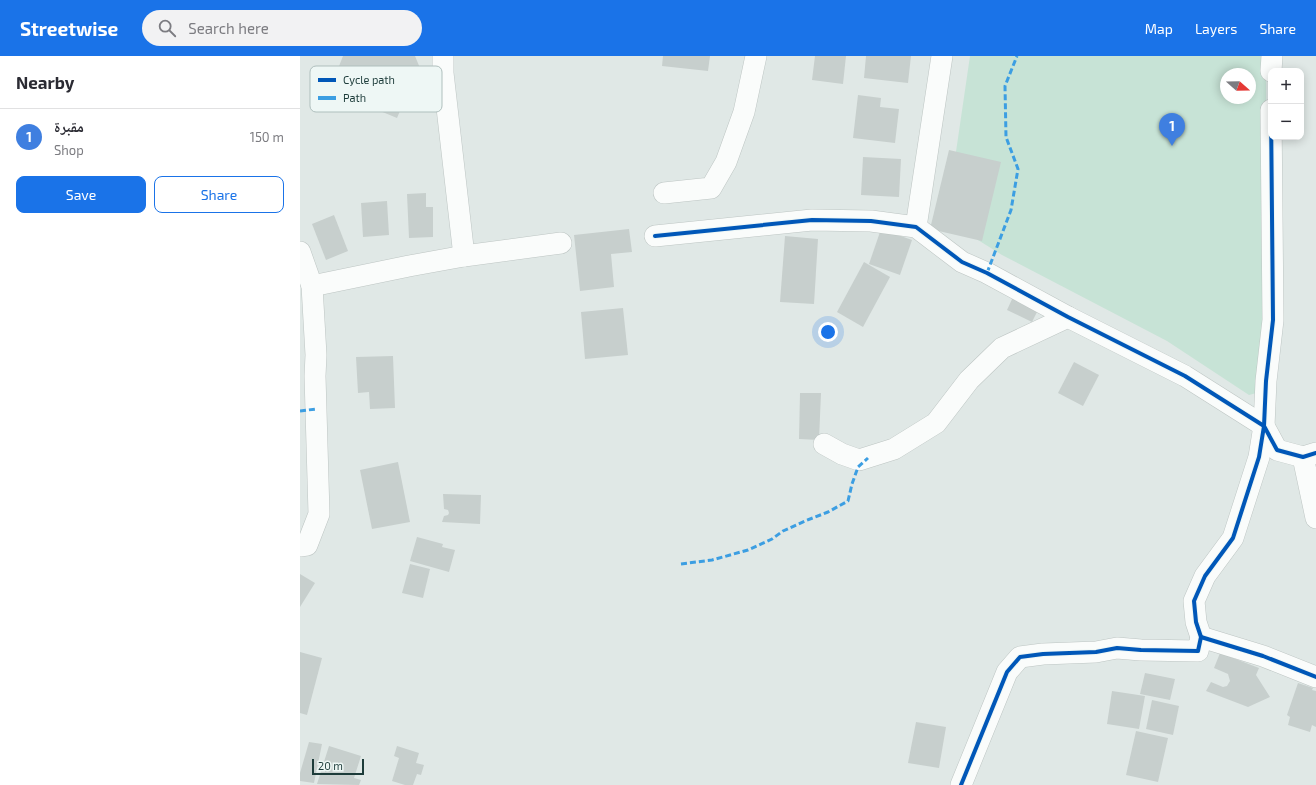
<!DOCTYPE html>
<meta charset="utf-8">
<style>
:root{--surface:#fff;--page:#f2f2f3;--text:#2b2b33;--muted:#7c7c81;--line:#e1e1e2;--accent:#1a73e8}
body{margin:0;font-family:"Exo 2","Noto Naskh Arabic",sans-serif;background:var(--page);color:var(--text)}
.controls{position:absolute;right:12px;top:12px;display:grid;overflow:hidden;border-radius:8px;box-shadow:0 2px 10px #0003}
.controls button{width:36px;height:36px;display:grid;place-items:center;padding:0;border:0;border-bottom:1px solid var(--line);background:var(--surface);color:var(--text);font:20px sans-serif}
.compass{position:absolute;left:920px;top:12px;width:36px;height:36px;border-radius:50%;background:var(--surface);box-shadow:0 2px 10px #0003;rotate:110deg}
.scale{position:absolute;left:12px;bottom:10px;width:52px;box-sizing:border-box;padding-left:4px;border:2px solid #1d3c3a;border-top:0;font-size:11px;line-height:14px;white-space:nowrap;color:#1d3c3a;-webkit-text-stroke:3px #eef7f5;paint-order:stroke}
.you{position:absolute;left:528px;top:276px;width:14px;height:14px;margin:-10px;border:3px solid #fff;border-radius:50%;background:#1a73e8;box-shadow:0 0 0 6px #1a73e833}
.badge{display:grid;place-items:center;width:26px;height:26px;border-radius:50%;background:var(--accent);color:#fff;font-size:13px;font-weight:700}
.pin{position:absolute;translate:-50% -33px;filter:drop-shadow(0 1px 2px #0008)}
.pin::after{content:'';position:absolute;top:21px;width:14px;height:12px;background:inherit;clip-path:polygon(0 0,100% 0,50% 100%)}
.list{margin:0;padding:0;list-style:none}
h2{display:flex;justify-content:space-between;align-items:center;height:52px;margin:0;padding:0 16px;font-size:17px}
h2 small{font-size:13px;font-weight:400;color:var(--muted)}
.list li{display:grid;grid-template-columns:26px 1fr auto;gap:12px;align-items:center;box-sizing:border-box;height:56px;padding:0 16px;border-top:1px solid var(--line)}
.list b{display:block;font-size:15px;white-space:nowrap}
.list p{margin:0;font-size:13px;white-space:nowrap;color:var(--muted)}
.list em{font-size:13px;font-style:normal;color:var(--muted)}
.actions{display:flex;gap:8px;padding:12px 16px}
.actions a{flex:1;padding:9px 0;border:1px solid var(--accent);border-radius:8px;text-align:center;font-size:14px;color:var(--accent)}
.actions .main{background:var(--accent);color:#fff}
.icon{flex:none;width:22px;height:22px;fill:none;stroke:currentColor;stroke-width:2;stroke-linecap:round;stroke-linejoin:round}
.map{position:relative;flex:none;width:1016px;height:729px;overflow:hidden}
header{display:flex;align-items:center;gap:24px;box-sizing:border-box;height:56px;padding:0 20px;background:var(--accent);color:#fff}
header strong{font-size:19px}
nav{display:flex;gap:22px;margin-inline-start:auto;font-size:14px}
.search{width:280px;height:36px;background:var(--page);display:flex;align-items:center;gap:10px;box-sizing:border-box;padding:0 14px;border-radius:22px;color:var(--muted);font-size:15px}
main{display:flex}
aside{flex:1;background:var(--surface)}
.map>svg:first-child{display:block}
</style>
<header>
<strong>Streetwise</strong>
<div class="search"><svg class="icon" aria-label="search" viewBox="0 0 24 24"><circle cx="10" cy="10" r="6"/><path d="M15 15l6 6"/></svg>Search here</div>
<nav><a>Map</a><a>Layers</a><a>Share</a></nav>
</header>
<main>
<aside>
<h2>Nearby<small></small></h2>
<ul class="list">
<li><span class="badge" style="background:#3f7fe0">1</span><div><b>مقبرة</b><p>Shop</p></div><em>150 m</em></li>
</ul>
<div class="actions"><a class="main">Save</a><a>Share</a></div>
</aside>
<div class="map">
<svg width="1016" height="729" viewBox="0 0 1016 729">
<rect width="100%" height="100%" fill="#e0e8e6"/>
<path fill="#c7e3d6" fill-rule="evenodd" d="M670,0h296l1,268 -7,68 -11,3 -82,-54 -165,-86 -56,-35zM926,18h24v24h-24z"/>
<g fill="#c7cfcd">
<path d="M43,0h72l7,17 -8,4 -17,41 -58,-24 6,-16 -9,-4z"/>
<path d="M363,0h47l-2,15 -46,-5z"/>
<path d="M515,0h31l-3,28 -31,-4z"/>
<path d="M566,0h45l-3,27 -44,-5z"/>
<path d="M558,39l23,3 -1,9 19,2 -4,34 -42,-5z"/>
<path d="M649,94l52,12 -19,79 -52,-12z"/>
<path d="M563,101l38,2 -2,38 -38,-2z"/>
<path d="M126,137v14h7v30l-24,1 -2,-44z"/>
<path d="M87,145l2,34 -26,2 -2,-34z"/>
<path d="M34,159l14,36 -22,9 -14,-36z"/>
<path d="M329,173l3,23 -21,2 3,33 -34,4 -6,-56z"/>
<path d="M581,173l31,11 -12,35 -31,-11z"/>
<path d="M485,180l33,3 -4,65 -34,-2z"/>
<path d="M564,206l26,15 -27,50 -26,-15z"/>
<path d="M713,241l25,13 -6,12 -25,-12z"/>
<path d="M323,252l5,47 -43,4 -4,-47z"/>
<path d="M93,300l2,52 -25,1 -1,-17 -11,1 -2,-36z"/>
<path d="M774,306l25,13 -16,31 -25,-13z"/>
<path d="M500,337h21l-2,47 -20,-1z"/>
<path d="M98,406l12,60 -38,7 -12,-59z"/>
<path d="M143,438l38,1 -1,29 -38,-2 2,-6 4,-1 1,-2 -1,-3 -4,-1z"/>
<path d="M117,481l26,7 -1,3 13,3 -6,22 -39,-11z"/>
<path d="M110,508l20,5 -7,29 -21,-5z"/>
<path d="M0,518l15,9 -15,24z"/>
<path d="M0,596l22,6 -15,57 -7,-2z"/>
<path d="M920,597l39,15 -3,7 14,22 -22,10 -42,-16 5,-9 12,5 4,-1 3,-5 -2,-7 -14,-6z"/>
<path d="M845,617l30,6 -5,21 -30,-6z"/>
<path d="M998,627l15,5 -1,2 4,1v36l-4,-2 -2,7 -22,-7 2,-8 -3,-2z"/>
<path d="M812,635l33,5 -6,33 -32,-5z"/>
<path d="M852,644l27,6 -6,29 -27,-6z"/>
<path d="M616,666l30,5 -7,41 -31,-5z"/>
<path d="M836,675l32,7 -10,44 -32,-7z"/>
<path d="M9,686l13,2 -8,39 -14,-2v-8z"/>
<path d="M29,690l32,10 -7,22 7,2 -2,5 -42,-1z"/>
<path d="M97,690l22,7 -3,10 8,2 -3,10 -4,-1 -4,11h-8l-13,-4 7,-23 -5,-2z"/>
</g>
<g fill="none" stroke-linecap="round" stroke-linejoin="round">
<g stroke="#bdc5c3" stroke-width="22">
<g id="minor">
<path d="M143,0v17l21,183"/>
<path d="M971,15l1,-15"/>
<path d="M364,137l47,-5 15,-26 18,-50 12,-56"/>
<path d="M616,171l26,-171"/>
<path d="M355,180l157,-16 59,1 45,6 46,35 25,11 81,44 117,59 79,50 13,24 26,7 13,-4"/>
<path d="M0,196l12,34 4,69 -1,21 4,138 -12,31 -7,1"/>
<path d="M12,230l97,-20 55,-10 97,-13"/>
<path d="M524,388l18,10 17,6 35,-11 42,-26 33,-43 33,-32 66,-31"/>
<path d="M1003,401l13,61"/>
<path d="M901,581l-5,-15 -2,-21 11,-25 28,-38 26,-81 5,-31 2,-45 7,-61 -2,-210"/>
<path d="M661,729l46,-113 13,-15 23,-3 53,-2 21,-4 24,2 57,1 3,-14 62,19 53,21"/>
</g>
</g>
<use href="#minor" stroke="#fafcfb" stroke-width="21"/>
<g stroke="#3c9ee2" stroke-width="3" stroke-dasharray="6 3" stroke-linecap="butt">
<path d="M687,217l24,-63 7,-41 -12,-32 -1,-51 12,-30"/>
<path d="M0,355l16,-2"/>
<path d="M381,508l31,-4 36,-10 24,-11 11,-8 22,-10 23,-9 20,-11 4,-17 6,-17 10,-9"/>
</g>
<g stroke="#eef7f5" stroke-width="6">
<g id="cycleway">
<path d="M355,180l157,-16 59,1 45,6 46,35 25,11 81,44 117,59 79,50 13,24 26,7 13,-4"/>
<path d="M901,581l-5,-15 -2,-21 11,-25 28,-38 26,-81 5,-31 2,-45 7,-61 -2,-210"/>
<path d="M661,729l46,-113 13,-15 23,-3 53,-2 21,-4 24,2 57,1 3,-14 62,19 53,21"/>
</g>
</g>
<use href="#cycleway" stroke="#0057b8" stroke-width="4"/>
</g>
<rect x="10" y="10" width="132" height="46" rx="6" fill="#eef7f5" stroke="#afbfbd" stroke-width="1"/>
<rect x="18" y="22" width="18" height="4" fill="#0057b8"/>
<rect x="18" y="40" width="18" height="4" fill="#3c9ee2"/>
<g font-size="11" fill="#1d3c3a">
<text x="43" y="28">Cycle path</text>
<text x="43" y="46">Path</text>
</g>
</svg>
<div class="controls">
<button>+</button>
<button>−</button>
</div>
<svg class="compass" viewBox="-18 -18 36 36"><path d="M0-13l5 13h-10z" fill="#e53935"/><path d="M0 13l5-13h-10z" fill="#7c7c81"/></svg>
<div class="scale">20 m</div>
<div class="you"></div>
<div class="pin badge" style="left:872px;top:90px;background:#3f7fe0">1</div>
</div>
</main>
